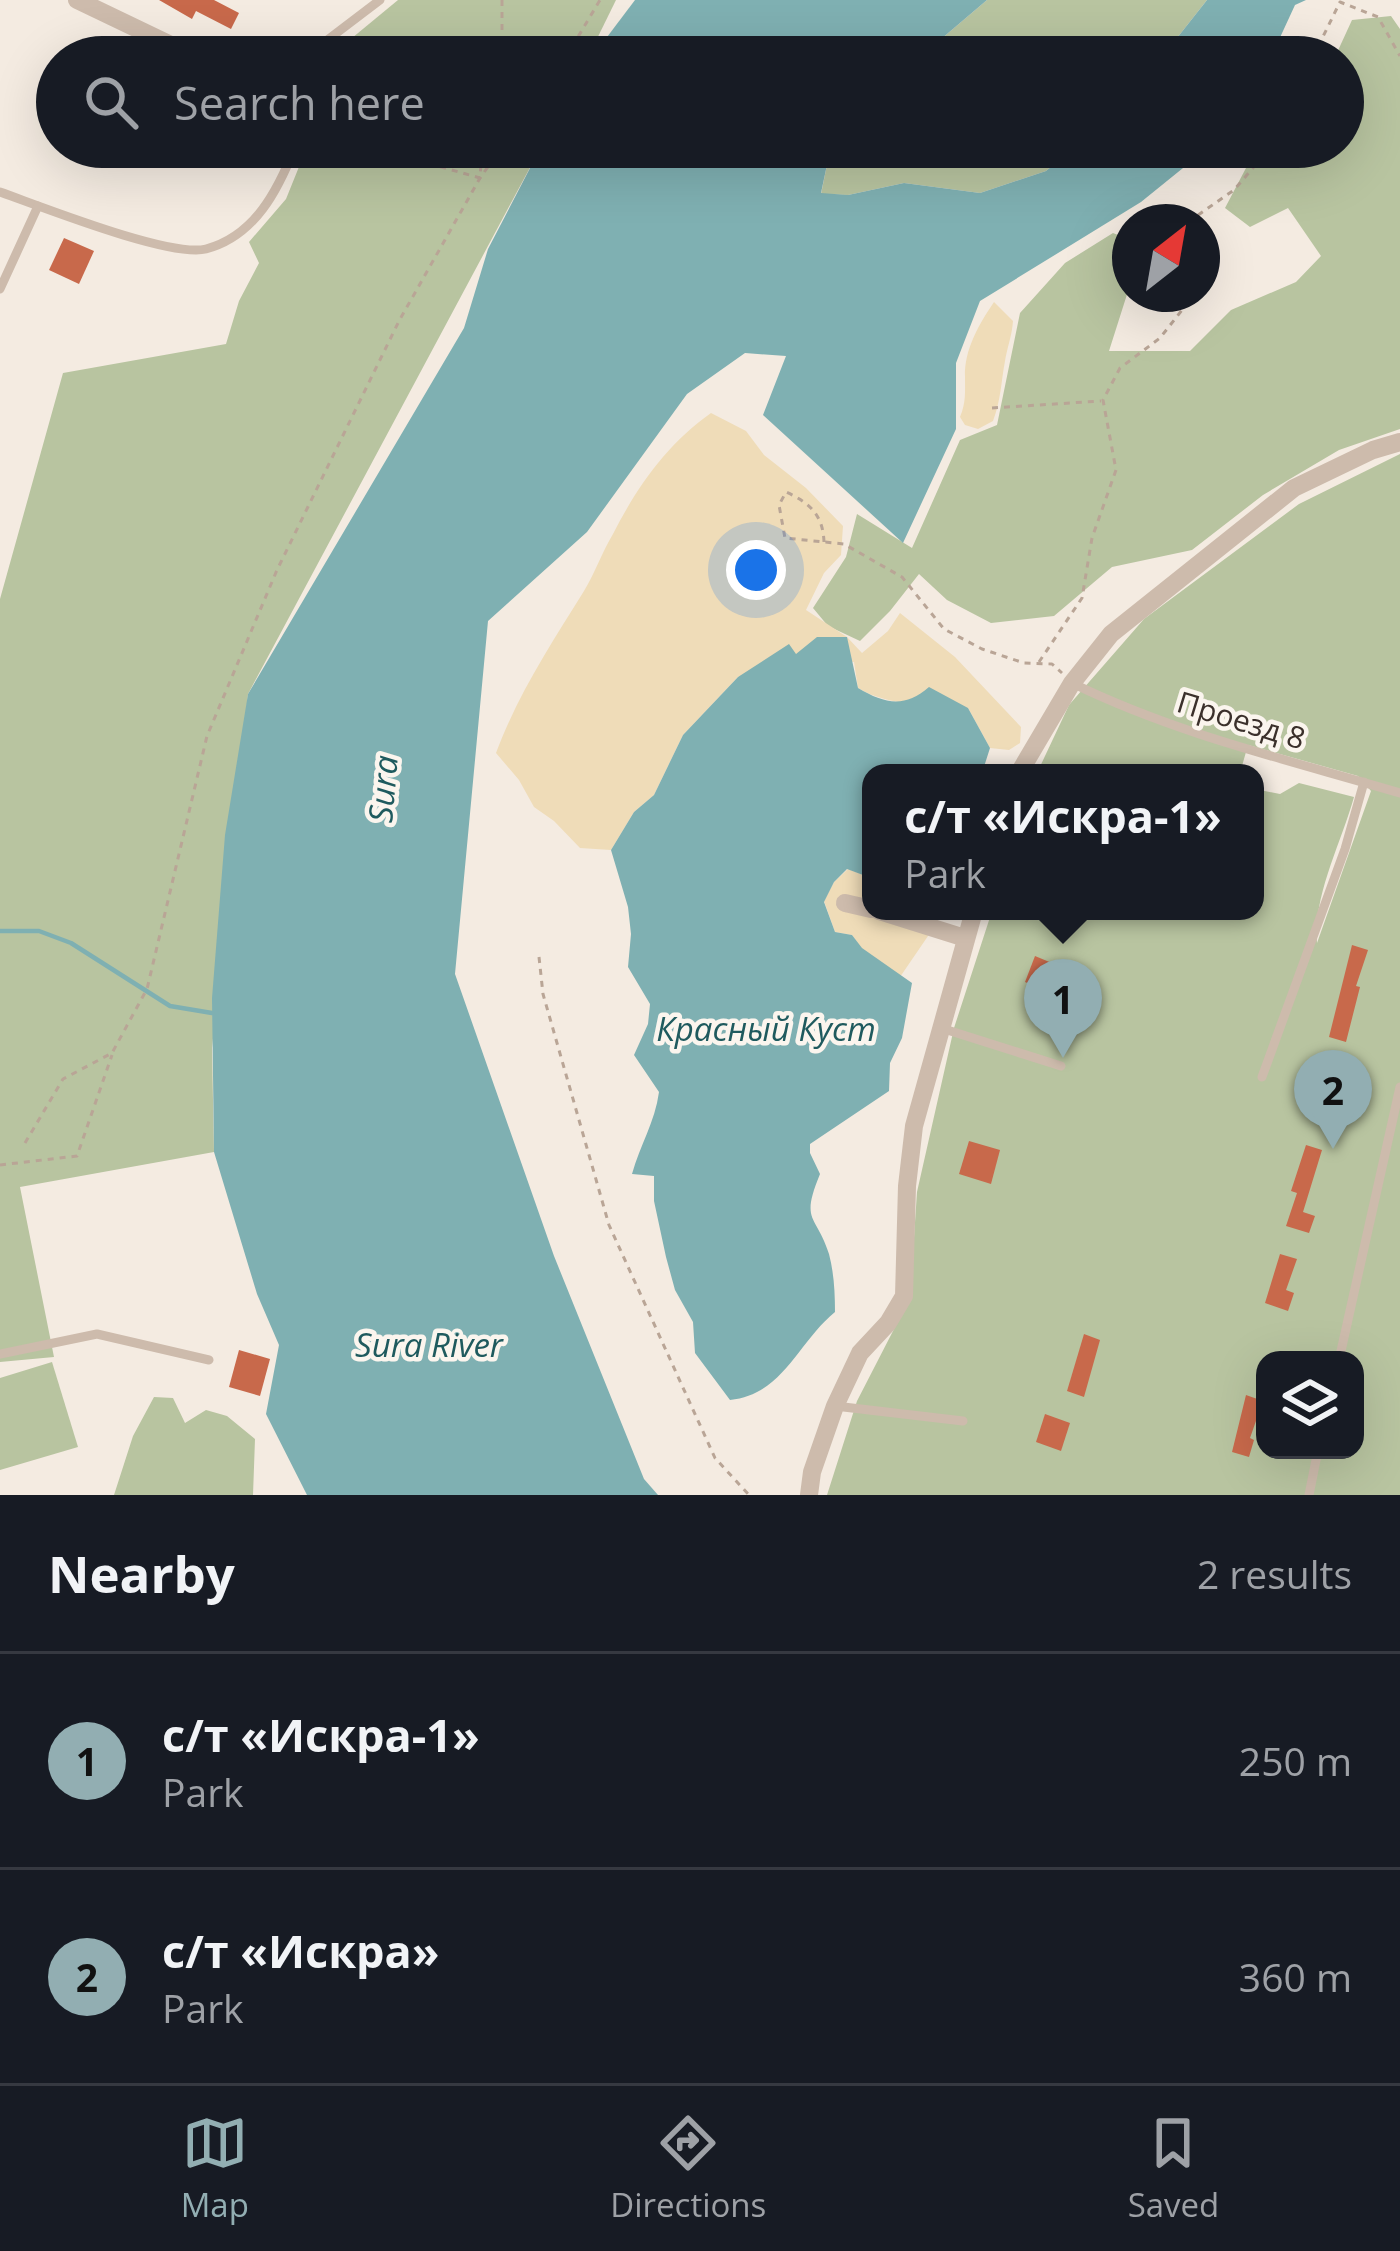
<!DOCTYPE html>
<meta charset="utf-8">
<style>
:root{--surface:#171b24;--page:#242831;--text:#f1f3f6;--muted:#9ea1a6;--line:#363941;--accent:#92aeb2}
body{margin:0;font-family:"Open Sans",sans-serif;background:var(--page);color:var(--text)}
.controls{position:absolute;right:36px;bottom:36px;display:grid;overflow:hidden;border-radius:24px;box-shadow:0 12px 48px #0002}
.controls button{width:108px;height:108px;display:grid;place-items:center;padding:0;border:0;border-bottom:3px solid var(--line);background:var(--surface);color:var(--text);font:60px sans-serif}
.compass{position:absolute;left:1112px;top:204px;width:108px;height:108px;border-radius:50%;background:var(--surface);box-shadow:0 12px 48px #0002;rotate:31deg}
.you{position:absolute;left:756px;top:570px;width:42px;height:42px;margin:-30px;border:9px solid #fff;border-radius:50%;background:#1a73e8;box-shadow:0 0 0 18px #1a73e833}
.badge{display:grid;place-items:center;width:78px;height:78px;border-radius:50%;background:var(--accent);color:#111;font-size:39px;font-weight:700}
.pin{position:absolute;translate:-50% -99px;filter:drop-shadow(0 3px 6px #0008)}
.pin::after{content:'';position:absolute;top:63px;width:42px;height:36px;background:inherit;clip-path:polygon(0 0,100% 0,50% 100%)}
.popup{position:absolute;left:862px;top:764px;width:402px;height:156px;box-sizing:border-box;display:grid;place-content:center;border-radius:24px;background:var(--surface);filter:drop-shadow(0 3px 9px #0005);font-size:39px;white-space:nowrap;color:var(--muted)}
.popup b{font-size:45px;color:var(--text)}
.popup::after{content:'';position:absolute;left:50%;top:100%;margin-left:-24px;border:24px solid transparent;border-top-color:var(--surface)}
.list{margin:0;padding:0;list-style:none}
h2{display:flex;justify-content:space-between;align-items:center;height:156px;margin:0;padding:0 48px;font-size:51px}
h2 small{font-size:39px;font-weight:400;color:var(--muted)}
.list li{display:grid;grid-template-columns:78px 1fr auto;gap:36px;align-items:center;box-sizing:border-box;height:216px;padding:0 48px;border-top:3px solid var(--line)}
.list b{display:block;font-size:45px;white-space:nowrap}
.list p{margin:0;font-size:39px;white-space:nowrap;color:var(--muted)}
.list em{font-size:39px;font-style:normal;color:var(--muted)}
.icon{flex:none;width:66px;height:66px;fill:none;stroke:currentColor;stroke-width:2;stroke-linecap:round;stroke-linejoin:round}
.map{position:relative;flex:none;width:1400px;height:1495px;overflow:hidden}
.search{position:absolute;background:var(--surface);box-shadow:0 12px 48px #0002;left:36px;right:36px;top:36px;height:132px;display:flex;align-items:center;gap:30px;box-sizing:border-box;padding:0 42px;border-radius:66px;color:var(--muted);font-size:45px}
.sheet{height:588px;background:var(--surface)}
nav{display:flex;justify-content:space-around;align-items:center;box-sizing:border-box;height:168px;border-top:3px solid var(--line);background:var(--surface);font-size:33px;color:var(--muted)}
nav a{display:grid;justify-items:center;gap:6px}
nav .on{color:var(--accent)}
.map>svg:first-child{display:block}
</style>
<div class="map">
<svg width="1400" height="1495" viewBox="0 0 1400 1495">
<rect width="100%" height="100%" fill="#f4ebe1"/>
<g fill="#b8c4a0" fill-rule="evenodd">
<path d="M398,0h218l-28,57h-259z"/>
<path d="M987,0h220l-45,57h-242z"/>
<path d="M1391,16l9,13v400l-61,21 -76,45 -71,55 -80,17 -58,49 -63,7 -44,-23 -28,-26 -29,37 -30,30 -32,-15 -15,-18 33,-51 11,-43 55,34 48,-108 37,-15 23,-112 45,-50 48,-30 17,7v45l-21,66h81l41,-41 65,-28 25,-26 -33,-48 -38,19 -25,-19 21,-40 23,-21h74v-90h-8l17,-37z"/>
<path d="M307,147h234l-293,547 -36,354 2,104 -194,35 34,170 -54,5v-763l63,-226 163,-29 13,-43 20,-38 -10,-21 37,-43z"/>
<path d="M839,147h236l-29,24 -66,22 -76,-10 -56,12 -27,-1 7,-34z"/>
<path d="M1400,454v1041h-573l30,-94 53,-103 7,-106 37,-164 38,-117h263v-122l25,5 19,-11 55,14c-13,47 -41,98 -37,146l54,-152 -13,-15 -110,-31 -8,28h-203l32,-68 75,-86 155,-115zM1265,1360h90v90h-90z"/>
<path d="M52,1362l26,85 -78,23v-92z"/>
<path d="M154,1397l19,1 12,25 21,-13 21,6 28,23 -2,56h-139l19,-59z"/>
</g>
<g fill="#efdcb8">
<path d="M994,302l19,19c-1,15 -6,27 -8,40 -4,21 -4,39 -12,60l-15,8 -13,-4 -5,-8c6,-15 5,-24 5,-40 -1,-27 14,-53 29,-75z"/>
<path d="M711,413l35,18 18,24 42,33 37,38 -2,29 -17,18 -18,37 41,27 15,16 26,-22 12,-18 55,44 66,70 -1,16 -11,7 -19,-2 -22,-40c-38,-5 -77,0 -110,-20l-4,-26 -58,-7 -58,22 -55,58 -29,60 -20,17 -23,38 -31,-2 -26,-27 -20,-14 -15,-27 -23,-27c22,-59 55,-109 88,-162 11,-18 18,-39 29,-57 24,-47 54,-90 98,-121z"/>
<path d="M848,869l23,9v33h54l3,25 -28,41 -39,-29 -9,-13 -17,-3 -11,-31 10,-19z"/>
</g>
<g fill="#7fb0b2">
<path d="M635,0h352l-67,57h-328z"/>
<path d="M1207,0h99l-11,5 -24,52h-109z"/>
<path d="M541,147h298l-11,13 -7,33 27,2 56,-12 76,10 66,-22 29,-24h134l-68,55 -161,99 -24,62v66l-53,114 -140,-128 23,-59 -41,-3 -58,41 -100,138 -99,89 -33,353 99,282 90,223 14,16h-351l-41,-81 13,-69 -22,-51 -43,-142 -2,-154 13,-163 23,-141 216,-366 24,-79z"/>
<path d="M817,637h30l11,51c27,16 47,20 71,-1l39,21 22,40 -8,25h-111v105l-24,-9 -13,13 -10,20 11,30 17,3 10,13 50,35 -10,55 -12,25 -1,28 -79,53v9l10,21c-20,49 -4,39 9,80 5,19 6,39 6,58 -37,30 -52,83 -105,88l-35,-47 -2,-31 -18,-32 -9,-33 -12,-56v-25l-22,-2c8,-29 23,-52 27,-82l-25,-37 14,-31 2,-20 -22,-37 3,-33 -3,-27 -17,-57 23,-38 20,-17 29,-60 55,-58 51,-33 7,10z"/>
</g>
<g fill="none" stroke-linecap="round" stroke-linejoin="round">
<path stroke="#7fb0b2" stroke-width="4.5" d="M0,931h39l32,12 99,63 42,7"/>
</g>
<g fill="#c8694b">
<path d="M159,0h55l25,13 -8,16 -35,-18 -4,8z"/>
<path d="M64,238l30,13 -15,33 -30,-14z"/>
<path d="M1352,945l16,5 -12,36 4,1 -14,55 -17,-5z"/>
<path d="M1035,956l36,15 -10,26 -36,-15z"/>
<path d="M969,1141l31,9 -9,34 -32,-10z"/>
<path d="M1306,1145l16,5 -19,62 12,4 -6,17 -23,-7 11,-33 -6,-2z"/>
<path d="M1280,1254l17,5 -11,31 8,3 -6,18 -23,-8z"/>
<path d="M1084,1334l16,6 -16,57 -17,-6z"/>
<path d="M239,1350l31,9 -10,37 -31,-9z"/>
<path d="M1246,1395l17,6 -13,37 4,2 -5,17 -17,-5z"/>
<path d="M1045,1414l25,9 -9,28 -25,-9z"/>
</g>
<g fill="none" stroke-linecap="round" stroke-linejoin="round">
<g stroke="#b9a596" stroke-width="3" stroke-dasharray="6 6" stroke-linecap="butt">
<path d="M502,0v57"/>
<path d="M566,57l34,-57"/>
<path d="M1313,57l27,-55 38,15 22,39"/>
<path d="M371,147l109,31 2,-31"/>
<path d="M1188,222l46,-32 37,-43"/>
<path d="M992,408l109,-7"/>
<path d="M824,542c-1,-27 -14,-39 -38,-50l-7,13 6,33 59,6 58,33 42,52 38,20 42,14 28,1 10,9"/>
<path d="M1039,662l43,-64 10,-60 24,-68 -13,-70 17,-32 40,-30 26,-33v-11"/>
<path d="M539,957l4,37 66,231 106,233 34,37"/>
<path d="M25,1143l38,-64 49,-26 35,-64 60,-253 70,-166 122,-249 81,-143 22,-31"/>
<path d="M0,1165l77,-9 35,-101"/>
</g>
<g stroke="#cdbbac" stroke-width="9">
<path d="M305,57l75,-57"/>
<path d="M0,192c40,14 170,66 206,57 49,-13 72,-59 89,-102"/>
<path d="M0,289l38,-83"/>
<path d="M1072,683c104,51 217,77 328,110"/>
<path d="M941,1028l120,38"/>
<path d="M1262,1077l83,-228 19,-67"/>
<path d="M0,1354l97,-20 112,26"/>
<path d="M1339,1360l61,-273"/>
<path d="M835,1406l128,15"/>
<path d="M1309,1495l9,-45"/>
</g>
<g stroke="#cdbbac" stroke-width="18">
<path d="M77,0l119,57"/>
<path d="M1019,773l53,-90 39,-49 183,-146 79,-38 27,-8"/>
<path d="M845,903l26,6"/>
<path d="M879,911l86,27"/>
<path d="M809,1495l3,-23 23,-66 25,-53 28,-30 16,-27 3,-110 7,-60 60,-215"/>
</g>
</g>
<g text-anchor="middle" stroke-width="9" stroke-linejoin="round" paint-order="stroke">
<g font-size="30" fill="#3b302b" stroke="#fbf5ee">
<text transform="translate(1241 721) rotate(17)" y="10">Проезд 8</text>
</g>
<g font-size="33" font-style="italic" fill="#1f5a5e" stroke="#fbf5ee">
<text transform="translate(383 789) rotate(-85)" y="12">Sura</text>
<text x="766" y="1041">Красный Куст</text>
<text x="429" y="1357">Sura River</text>
</g>
</g>
</svg>
<div class="controls">
<button><svg class="icon" aria-label="layers" viewBox="0 0 24 24"><path d="M12 4l9 5-9 5-9-5zM3 14l9 5 9-5"/></svg></button>
</div>
<svg class="compass" viewBox="-18 -18 36 36"><path d="M0-13l5 13h-10z" fill="#e53935"/><path d="M0 13l5-13h-10z" fill="#9ea1a6"/></svg>
<div class="you"></div>
<div class="pin badge" style="left:1063px;top:1058px">1</div>
<div class="popup"><b>с/т «Искра-1»</b>Park</div>
<div class="pin badge" style="left:1333px;top:1149px">2</div>
<div class="search"><svg class="icon" aria-label="search" viewBox="0 0 24 24"><circle cx="10" cy="10" r="6"/><path d="M15 15l6 6"/></svg>Search here</div>
</div>
<section class="sheet">
<h2>Nearby<small>2 results</small></h2>
<ul class="list">
<li><span class="badge">1</span><div><b>с/т «Искра-1»</b><p>Park</p></div><em>250 m</em></li>
<li><span class="badge">2</span><div><b>с/т «Искра»</b><p>Park</p></div><em>360 m</em></li>
</ul>
</section>
<nav>
<a class="on"><svg class="icon" aria-label="map" viewBox="0 0 24 24"><path d="M3 6l6-2 6 2 6-2v14l-6 2-6-2-6 2zM9 4v14M15 6v14"/></svg>Map</a>
<a><svg class="icon" aria-label="directions" viewBox="0 0 24 24"><path d="M12 3l9 9-9 9-9-9zM9 14v-3h6M13 9l2 2-2 2"/></svg>Directions</a>
<a><svg class="icon" aria-label="saved" viewBox="0 0 24 24"><path d="M7 4h10v16l-5-4-5 4z"/></svg>Saved</a>
</nav>
